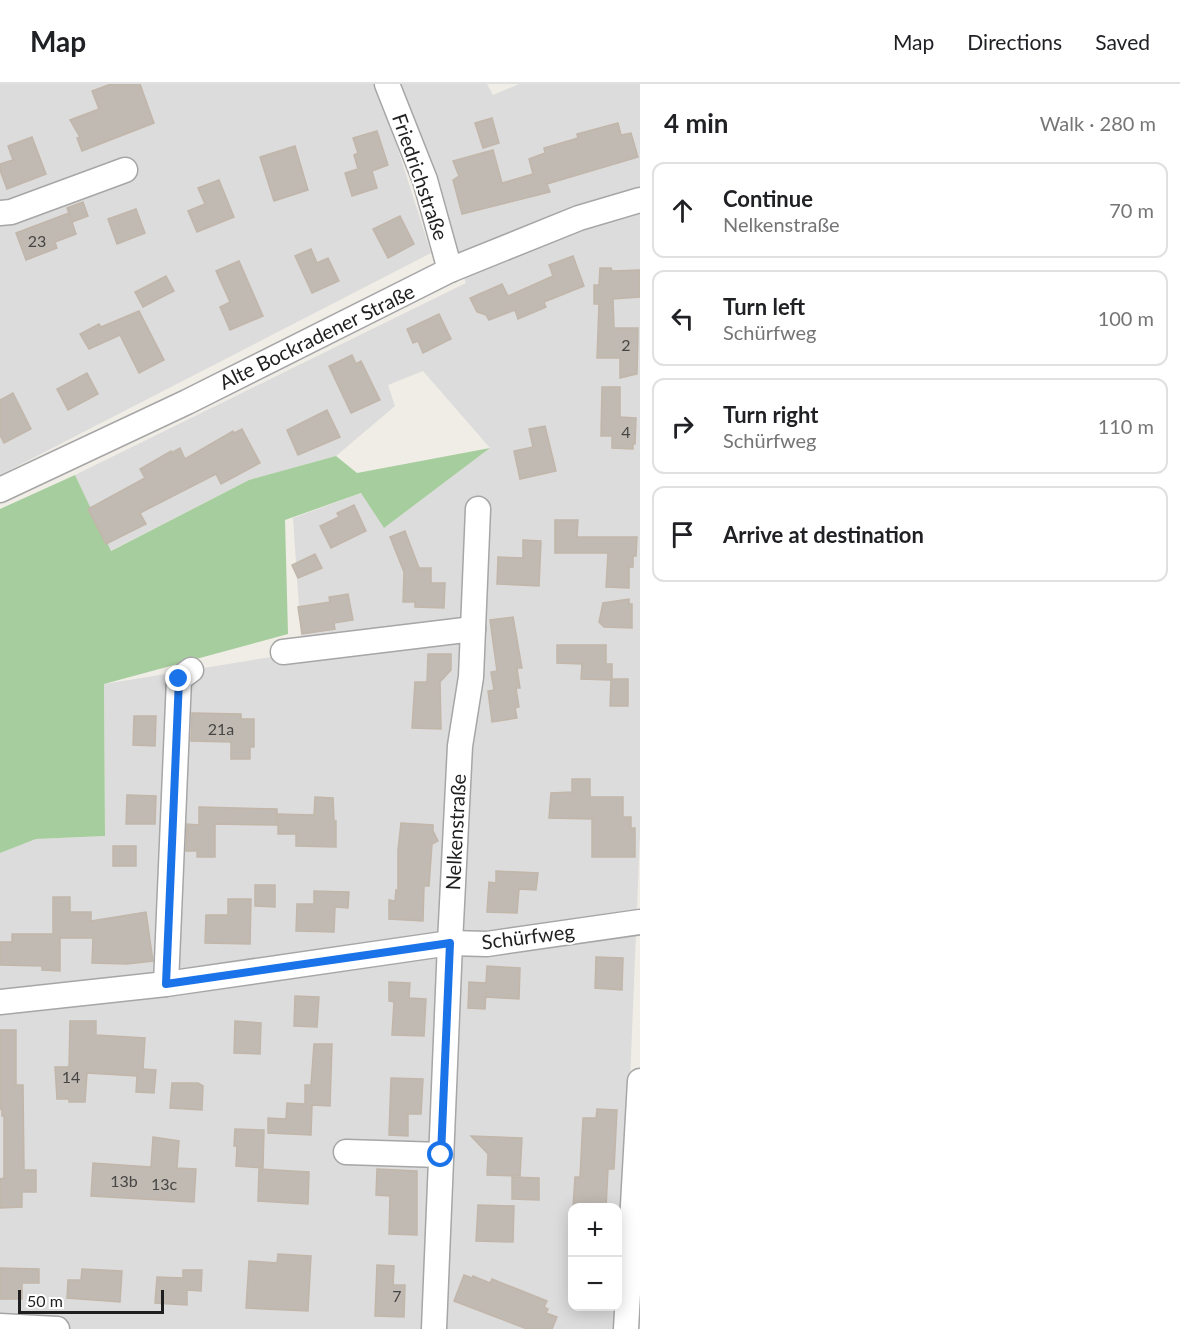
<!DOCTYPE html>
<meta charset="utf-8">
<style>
:root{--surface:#fff;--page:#f2f2f2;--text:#202124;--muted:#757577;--line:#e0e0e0}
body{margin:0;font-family:Lato,sans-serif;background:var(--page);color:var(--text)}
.controls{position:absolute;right:18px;bottom:18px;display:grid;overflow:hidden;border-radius:12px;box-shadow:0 3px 15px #0003}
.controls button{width:54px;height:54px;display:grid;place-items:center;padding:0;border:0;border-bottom:2px solid var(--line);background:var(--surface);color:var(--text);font:30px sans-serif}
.scale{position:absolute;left:18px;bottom:15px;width:146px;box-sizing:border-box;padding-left:6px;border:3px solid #1f1f1f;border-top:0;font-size:16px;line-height:21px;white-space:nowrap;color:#1f1f1f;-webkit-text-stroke:4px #fff;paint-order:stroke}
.stop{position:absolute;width:18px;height:18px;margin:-14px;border:4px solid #1a73e8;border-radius:50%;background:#fff}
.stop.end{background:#1a73e8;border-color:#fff;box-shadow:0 2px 6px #0008}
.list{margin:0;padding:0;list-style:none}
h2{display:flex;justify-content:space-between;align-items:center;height:78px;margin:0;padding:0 24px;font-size:26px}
h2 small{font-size:20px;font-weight:400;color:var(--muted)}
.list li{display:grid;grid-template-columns:39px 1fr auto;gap:18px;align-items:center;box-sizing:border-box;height:96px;margin:0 12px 12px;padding:0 12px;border:2px solid var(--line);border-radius:12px}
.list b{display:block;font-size:22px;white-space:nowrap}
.list p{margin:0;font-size:20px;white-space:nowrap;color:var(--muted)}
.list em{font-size:20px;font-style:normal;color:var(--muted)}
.icon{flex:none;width:33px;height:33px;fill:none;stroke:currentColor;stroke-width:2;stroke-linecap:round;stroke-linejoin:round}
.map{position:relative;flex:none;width:640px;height:1245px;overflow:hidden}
header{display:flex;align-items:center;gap:36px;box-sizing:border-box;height:84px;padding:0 30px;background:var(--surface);border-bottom:2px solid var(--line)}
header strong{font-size:28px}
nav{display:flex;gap:33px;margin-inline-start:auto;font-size:21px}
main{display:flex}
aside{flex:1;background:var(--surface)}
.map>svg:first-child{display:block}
</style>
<header>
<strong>Map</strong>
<nav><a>Map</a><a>Directions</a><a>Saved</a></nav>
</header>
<main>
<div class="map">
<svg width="640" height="1245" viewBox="0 0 640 1245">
<rect width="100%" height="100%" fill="#f0ede6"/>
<g fill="#dddcdc" fill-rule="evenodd">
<path d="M0,0h377l54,169 -431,222z"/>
<path d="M395,0h92l6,11 26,-11h121v750l-20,495h-620v-476l36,-14 69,-3 -1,-152 198,-32 -9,-134 69,-25 22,35 106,-80 -67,-77 -35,14 7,21 -59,50 -87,24 -139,71 -35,-76 391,-192zM572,1124h46v98h-46z"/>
</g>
<path fill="#a6cd9d" d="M490,364l-106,80 -23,-35 -76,27 3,114 -184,50 1,152 -69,3 -36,14v-344l75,-34 36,76 138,-71 87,-24 21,17z"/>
<g fill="#c0bab3" stroke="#c1b6a9" stroke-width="1.5">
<path d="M111,0h29l14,39 -72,28 -5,-13 3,-1 -10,-17 29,-11 -7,-18z"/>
<path d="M492,34l7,25 -16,5 -8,-25z"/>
<path d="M618,39l3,12 10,-2 7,24 -91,27 3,8 -88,22 -9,-34 6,-4 -6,-15 40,-11 9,33 31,-9 -4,-15 16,-6 -1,-5 34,-10 -1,-4z"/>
<path d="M377,47l11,34 -16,6 5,17 -25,8 -7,-23 13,-4 -4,-14 4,-2 -5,-15z"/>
<path d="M32,53l14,37 -39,15 -7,-19v-6l13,-4 -5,-14z"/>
<path d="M295,62l13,44 -34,11 -14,-44z"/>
<path d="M219,96l15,37 -37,15 -9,-21 17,-7 -7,-16z"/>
<path d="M83,118l5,14 -16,6 -5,-14z"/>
<path d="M136,125l9,24 -28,11 -9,-25z"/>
<path d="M69,129l7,21 -21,8 2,6 -31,12 -10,-27z"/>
<path d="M400,132l14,28 -26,14 -15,-29z"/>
<path d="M311,165l6,14 11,-5 11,23 -27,12 -17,-37z"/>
<path d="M573,172l11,30 -40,16 2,5 -28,12 -3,-9 -26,10 -3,-5 -9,-3 -7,-14 32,-14 6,12 45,-20 -4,-11z"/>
<path d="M239,177l24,55 -33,14 -10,-23 10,-5 -14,-31z"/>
<path d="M600,184h11l1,3 28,-1v27l-27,2 1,29h24l-1,46 -17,4v-20h-23l2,-54h-5v-19h5z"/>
<path d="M166,192l8,15 -31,16 -8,-15z"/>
<path d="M139,227l25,49 -25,13 -19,-38 -31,14 -9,-15 19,-10 2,3z"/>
<path d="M439,230l12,25 -28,14 -5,-12 -5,2 -6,-14z"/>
<path d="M352,271l4,9 5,-3 19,39 -29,13 -22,-47z"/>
<path d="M87,289l11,21 -30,16 -11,-21z"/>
<path d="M602,303h18v30l16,1 -1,26h-2v5l-21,-1v-12h-11z"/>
<path d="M13,309l18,36 -27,14 -4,-8v-35z"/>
<path d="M327,326l13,27 -42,18 -11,-25z"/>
<path d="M545,342l11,45 -36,8 -6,-28 19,-4 -4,-18z"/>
<path d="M242,345l18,34 -39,21 -5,-10 -76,39 6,11 -40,20 -18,-35 57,-31 -5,-9 31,-18v2l9,-5 5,11 48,-28 1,2z"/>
<path d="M354,421l12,26 -35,17 -11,-22 19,-9 -2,-4z"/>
<path d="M555,436h23l-1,17h60l-1,19h-3v11h-4v21l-23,-1 2,-34h-53z"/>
<path d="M405,447l14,37h12v15h14l-1,25 -29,-1v-5h-12l1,-30 -14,-35z"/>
<path d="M523,456l18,1 -2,45 -42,-2 1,-27 25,1z"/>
<path d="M315,470l7,14 -24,10 -6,-13z"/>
<path d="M348,510l5,26 -19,3 1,6 -33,5 -4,-27 32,-5 -1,-5z"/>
<path d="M629,515v5h3v24l-28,-1 -5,-5 4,-19z"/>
<path d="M513,533l9,51h-5l3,20h-4l3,19 -4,1 2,10 -25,4 -4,-31 6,-1 -3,-18 6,-1 -7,-51z"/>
<path d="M557,561h49v19h6v15h16v27h-18l1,-26 -30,-1 1,-15 -25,-1z"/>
<path d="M428,570h23v16l-11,12 1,47 -29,-1 3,-46h12z"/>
<path d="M192,629l49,1v5h13v28h-4v12h-19v-17l-40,-1z"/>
<path d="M134,632h22l-1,30 -22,-1z"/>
<path d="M572,695h18v18h33v20h8v11h4v29h-43v-38l-43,-1 2,-25 21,-1z"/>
<path d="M127,711l29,1 -1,28h-29z"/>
<path d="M315,713l18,1 1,23h2v26l-40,-1v-12h-18v-20l36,1z"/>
<path d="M199,723l78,2v16l-62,-1v33h-18v-6h-11l1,-27 12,1z"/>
<path d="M401,739l32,2v6l5,10 -6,3 -3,42h-5l-1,35 -34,-2v-19l6,1 1,-11 2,1v-41z"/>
<rect x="113" y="762" width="23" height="20"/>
<path d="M496,787l42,2 -2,17 -17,-1 -2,24 -30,-1 2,-30 7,1z"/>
<path d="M255,801h20v22l-20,-1z"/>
<path d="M314,807l35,1 -1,16 -13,-1 -1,25 -38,-1 1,-27h17z"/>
<path d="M53,813h17v15h21v9l55,-9 7,49 -26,3 -35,-1 1,-25h-33v33l-18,-1v-4l-42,-1v-23h12v-8h41z"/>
<path d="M228,815h23l-1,45 -45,-1 1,-28h22z"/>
<path d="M596,873l27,1 -1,32 -27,-2z"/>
<path d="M487,882l33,2 -1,31 -33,-2v-5l-1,17 -17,-1 1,-26 17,1z"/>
<path d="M389,898l21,1 -1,15 17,1 -2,37 -32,-1 2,-33 -5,-1z"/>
<path d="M295,912l24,1 -2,30 -23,-1z"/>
<path d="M70,937h26v14l49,3 -2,31 13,1 -2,23 -18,-1 1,-16 -50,-3 -2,29h-16v-3h-12l-2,-32h14z"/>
<path d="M235,937l26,2 -1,31 -26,-1z"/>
<path d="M0,946h16v55h7l1,85h12v22h-14v15l-22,1v-29l4,-1v-62h-2v-6l-2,-1z"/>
<path d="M314,960h18l-2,62 -18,-1 -1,30 -43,-2v-15l18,1 1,-16 18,1v-19h6z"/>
<path d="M391,994l32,1 -2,35h-13v22l-19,-1z"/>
<path d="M172,999h26l5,3 -1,24 -32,-2z"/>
<path d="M597,1025l20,1 -3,59h-6l-2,39h-33l2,-31h5l3,-59h13z"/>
<path d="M235,1045l29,1 -1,38 -27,-2 1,-20h-3z"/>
<path d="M471,1052l51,2 -2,38 -33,-1 1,-21z"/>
<path d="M153,1053l26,4 -2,27 19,1 -2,33 -103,-6 2,-33 58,4z"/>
<path d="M259,1085l50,3 -1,32 -50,-3z"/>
<path d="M377,1085l40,2v64l-28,-1 1,-38 -14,-1z"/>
<path d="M512,1093l27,1v22l-27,-1z"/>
<path d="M478,1121l36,1 -1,36 -37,-1z"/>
<path d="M278,1170l33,2 -3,55 -62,-3 3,-47 28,2z"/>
<path d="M377,1181l17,1 -1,19h12l-1,32 -29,-1z"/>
<path d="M0,1184l39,1v14h-17v16h-22z"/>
<path d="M82,1185l40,2 -2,31 -53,-4 1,-18h13z"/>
<path d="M183,1186h19l-1,21 -14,-1v15l-32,-2 2,-26 26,1z"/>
<path d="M464,1191l8,3 1,-2 17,7 2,-4 55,22 -3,6 4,2 -2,4 11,4 -5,12h-25l-73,-28z"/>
</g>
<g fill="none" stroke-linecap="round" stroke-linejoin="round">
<g stroke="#a6a6a6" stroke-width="27">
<g id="minor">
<path d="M387,0l38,96 25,90"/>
<path d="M0,129l11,-1 114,-42"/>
<path d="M0,406l187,-88 263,-132 129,-52 61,-18"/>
<path d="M283,568l190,-23"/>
<path d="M166,900l13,-305 12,-9"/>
<path d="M0,918l166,-18 284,-41 37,1 153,-22"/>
<path d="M346,1068l95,3"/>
<path d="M0,1242l57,3"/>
<path d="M434,1245l16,-386 10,-197 11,-69 7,-168"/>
<path d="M626,1245l14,-248"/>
</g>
</g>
<use href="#minor" stroke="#fff" stroke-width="24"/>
</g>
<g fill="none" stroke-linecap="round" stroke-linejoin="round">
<path stroke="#1a73e8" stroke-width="8" d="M179,595l-13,305 284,-41 -9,212"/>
</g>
<g text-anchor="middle" stroke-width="4.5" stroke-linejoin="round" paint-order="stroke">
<g font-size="16" fill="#474644">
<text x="37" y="163">23</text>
<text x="626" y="267">2</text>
<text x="626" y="354">4</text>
<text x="221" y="651">21a</text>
<text x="71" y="999">14</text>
<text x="124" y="1103">13b</text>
<text x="164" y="1106">13c</text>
<text x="397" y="1218">7</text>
</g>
<g font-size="20" fill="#1f1f1f" stroke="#fff">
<text transform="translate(420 93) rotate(71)" y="7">Friedrichstraße</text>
<text transform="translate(317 253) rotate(-26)" y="7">Alte Bockradener Straße</text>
<text transform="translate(456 748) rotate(-87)" y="7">Nelkenstraße</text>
<text transform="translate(528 853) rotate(-7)" y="7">Schürfweg</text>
</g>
</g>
</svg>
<div class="controls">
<button>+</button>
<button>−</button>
</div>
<div class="scale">50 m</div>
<div class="stop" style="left:441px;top:1071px"></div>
<div class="stop end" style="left:179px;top:595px"></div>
</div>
<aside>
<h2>4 min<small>Walk · 280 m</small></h2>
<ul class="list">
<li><svg class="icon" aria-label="ahead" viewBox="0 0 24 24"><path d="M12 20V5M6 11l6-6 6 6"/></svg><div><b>Continue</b><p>Nelkenstraße</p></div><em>70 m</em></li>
<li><svg class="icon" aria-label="left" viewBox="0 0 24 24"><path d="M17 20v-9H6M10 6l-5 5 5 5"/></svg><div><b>Turn left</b><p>Schürfweg</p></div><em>100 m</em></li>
<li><svg class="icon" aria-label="right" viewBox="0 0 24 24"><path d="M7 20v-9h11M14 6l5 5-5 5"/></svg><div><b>Turn right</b><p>Schürfweg</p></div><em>110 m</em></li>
<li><svg class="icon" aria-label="arrive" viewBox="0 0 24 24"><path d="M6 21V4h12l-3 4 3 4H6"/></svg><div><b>Arrive at destination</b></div></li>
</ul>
</aside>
</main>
